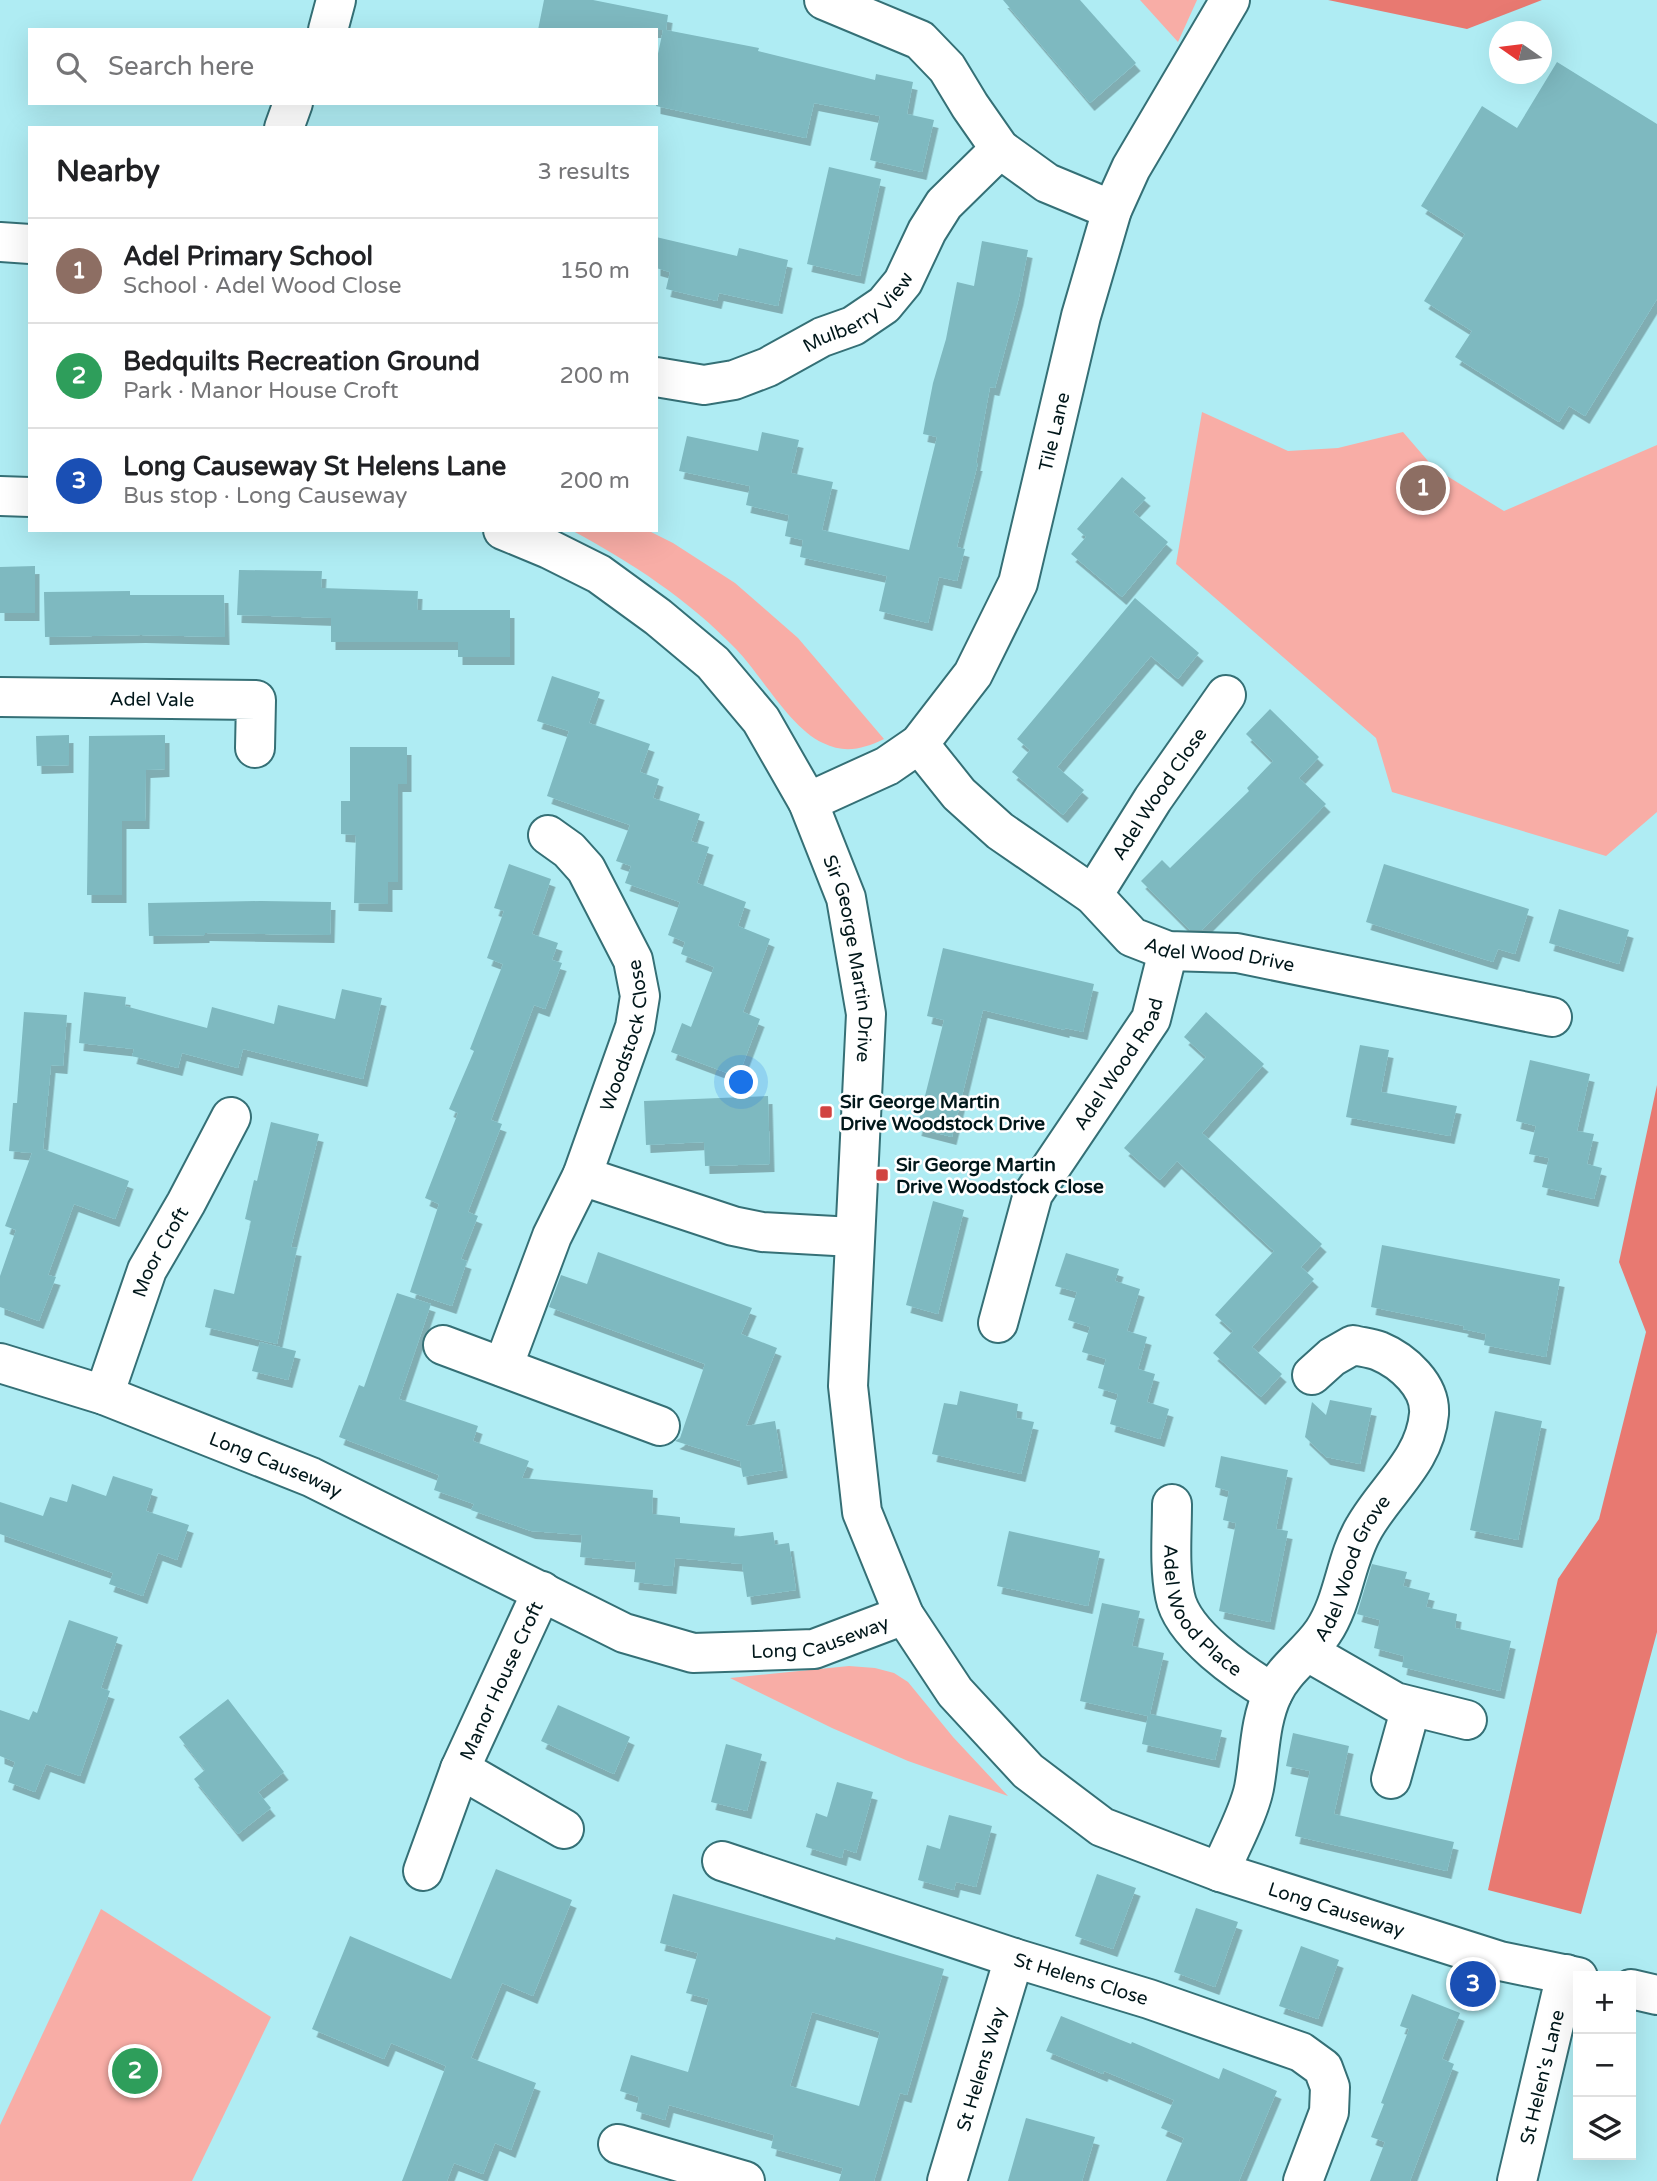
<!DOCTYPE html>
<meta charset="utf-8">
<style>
:root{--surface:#fff;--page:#f2f2f2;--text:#202124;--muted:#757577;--line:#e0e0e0;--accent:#d14340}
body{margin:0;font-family:"Varela Round",sans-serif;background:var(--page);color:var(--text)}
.controls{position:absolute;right:21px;bottom:21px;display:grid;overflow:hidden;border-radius:0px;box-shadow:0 7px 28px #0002}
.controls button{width:63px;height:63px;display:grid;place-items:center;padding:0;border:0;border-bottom:2px solid var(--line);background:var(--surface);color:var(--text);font:35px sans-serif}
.compass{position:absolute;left:1489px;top:21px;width:63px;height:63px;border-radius:50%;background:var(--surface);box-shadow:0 7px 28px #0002;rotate:284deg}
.you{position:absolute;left:742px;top:1083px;width:24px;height:24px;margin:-18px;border:5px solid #fff;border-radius:50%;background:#1a73e8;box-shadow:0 0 0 10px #1a73e833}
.badge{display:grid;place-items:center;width:46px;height:46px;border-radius:50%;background:var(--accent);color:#fff;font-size:23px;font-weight:700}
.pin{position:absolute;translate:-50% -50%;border:4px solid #fff;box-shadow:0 2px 7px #0006}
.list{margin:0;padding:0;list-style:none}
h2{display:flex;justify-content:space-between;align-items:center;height:91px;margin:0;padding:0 28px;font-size:30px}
h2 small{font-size:23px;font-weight:400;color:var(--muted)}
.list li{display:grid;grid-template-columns:46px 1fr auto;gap:21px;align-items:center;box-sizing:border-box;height:105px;padding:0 28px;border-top:2px solid var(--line)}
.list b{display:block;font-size:26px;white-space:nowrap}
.list p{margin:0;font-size:23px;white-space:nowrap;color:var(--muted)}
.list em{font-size:23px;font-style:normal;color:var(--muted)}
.icon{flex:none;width:38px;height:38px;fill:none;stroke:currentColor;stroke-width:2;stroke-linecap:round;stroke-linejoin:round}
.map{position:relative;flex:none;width:1657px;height:2181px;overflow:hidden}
.search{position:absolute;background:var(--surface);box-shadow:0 7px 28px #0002;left:28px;top:28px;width:630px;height:77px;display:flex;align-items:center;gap:18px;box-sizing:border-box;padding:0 24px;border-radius:0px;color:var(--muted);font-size:26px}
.panel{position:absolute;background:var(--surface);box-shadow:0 7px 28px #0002;left:28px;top:126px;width:630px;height:406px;border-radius:0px}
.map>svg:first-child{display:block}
</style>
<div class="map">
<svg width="1657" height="2181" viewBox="0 0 1657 2181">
<defs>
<filter id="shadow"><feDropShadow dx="4.5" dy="8" stdDeviation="0" flood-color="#0004"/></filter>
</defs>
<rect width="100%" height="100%" fill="#afecf3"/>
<g fill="#f8ada6">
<path d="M1140,0h57l-19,42z"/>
<path d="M1202,412l86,39 50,-3 65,-16 31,36 70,43 153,-66v367l-51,44 -214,-64 -16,-54 -200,-174z"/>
<path d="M571,530h76l26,13 62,40 63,55 86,101c-21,10 -39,15 -61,4 -33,-15 -61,-67 -87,-94 -47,-49 -105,-87 -165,-119z"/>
<path d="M849,1666l26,2 19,5 14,9 45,55 55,59 -100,-35 -76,-33 -102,-50z"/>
<path d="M101,1909l170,108 -79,164h-192v-56z"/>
</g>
<g fill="#e87971">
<path d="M1328,0h214l-75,29z"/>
<path d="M1657,1085v547l-76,282 -93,-24 70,-311 41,-60 47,-187 -27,-70z"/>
</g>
<g fill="#7eb9c0" fill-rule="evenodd" filter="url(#shadow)">
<path d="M544,0h49l75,15 -2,15 93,18 -1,3 117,29 1,-6 37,8 -6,32 27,6 -12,52 -52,-12 10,-44 -66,-13 -8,35 -150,-32v-43l7,-33h-125z"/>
<path d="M1003,0h77l56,63 -46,40z"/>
<path d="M1557,62l100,62v175l-72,117 -16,-10 -10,16 -104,-65 17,-26 -48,-30 41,-67 -44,-28 61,-100 35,22z"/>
<path d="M829,167l52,12 -21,97 -53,-12z"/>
<path d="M656,237l81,19 2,-8 49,12 -10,46 -59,-13 -2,8 -51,-12 4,-17 -14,-4z"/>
<path d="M982,241l46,9 -9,47 -24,91 -5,-1 -14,76h2l-21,84 8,2 -8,32 -18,-4 -11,46 -49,-12 8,-35 -87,-19 3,-17 -18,-4 4,-21 -43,-10 4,-19 -71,-15 8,-35 71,15 4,-19 37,8 -8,33 42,9 -11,48 87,20 28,-113 -14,-3 10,-51 13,-44 11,-57 17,4z"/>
<path d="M1122,477l24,21 -13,14 35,30 -46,55 -51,-43 15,-17 -9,-8z"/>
<path d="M35,566v47h-35v-46z"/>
<path d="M239,570l83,1 -1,17 97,3 -1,19h93v47h-52v-15h-127v-24l-94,-3z"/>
<path d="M130,591v4h94l1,42 -84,-2 -96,2 -1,-45z"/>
<path d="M1135,598l64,55 -21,26 -27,-23 -94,111 27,23 -21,25 -51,-43 18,-22 -13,-11z"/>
<path d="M552,676l48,16 -11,31 61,21 -10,28 19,7 -6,19 47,16 -9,27 18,6 -12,36 49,19 -8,24 32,13 -27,73 17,7 -22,58 -67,-25 11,-29 9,4 23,-60 -33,-13 4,-12 -17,-7 12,-33 -55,-19 6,-17 -15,-5 14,-36 -83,-29 22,-65 -32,-10z"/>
<path d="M1270,709l49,48 -20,21 27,26 -124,126h-12l-49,-49 21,-21 8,8 79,-77 -2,-3 26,-27 -27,-27z"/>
<path d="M69,735v30l-32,1 -1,-30z"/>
<path d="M165,735v34l-19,1 -1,51h-23v74h-35l2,-159z"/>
<path d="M350,747h57v37h-9v98h-10v22l-34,-1 2,-68 -15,-1v-33h9z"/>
<path d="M509,864l42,15 -19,55 26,9 -6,17 10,3 -17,46 -11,-4 -43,115 11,4 -34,88 10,4 -17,43 6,2 -15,45 -42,-14 29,-88 -14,-6 33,-85 -9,-4 25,-58 -4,-2 33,-85 -16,-6 17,-47 -10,-3z"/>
<path d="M1384,864l145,45 -14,45 -17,-5 -5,13 -127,-40z"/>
<path d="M261,901l70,1 -1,33 -125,-2v2l-56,1 -1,-33z"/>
<path d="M1559,909l70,21 -10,34 -70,-21z"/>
<path d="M943,948l151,36 -11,48 -18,-4v2l-82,-20 -31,127 -35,-9 27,-108 -17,-4z"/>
<path d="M342,989l40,9 -19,81 -120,-30 -5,19 -56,-15 -4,15 -46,-12 2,-7 -55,-6 5,-51 42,5 -1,9 82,22 5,-21 62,17 4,-19 57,14z"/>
<path d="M24,1012l43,3 -4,51 -12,-1 -8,84 86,32 -14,38 -41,-15 -26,71 8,2 -17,44 -39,-14v-31l16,-46 -11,-4 27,-73 -23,-2 4,-48h4z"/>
<path d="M1206,1012l58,52 -62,69 120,111 -21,23 13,12 -62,68 30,27 -21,23 -48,-44 20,-22 -18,-16 59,-64 -97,-90 -17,19 -36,-32 82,-91 -22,-20z"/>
<path d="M1360,1045l29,5 -8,42 76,14 -7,30 -104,-19z"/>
<path d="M1530,1060l60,14 -13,57 17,3 -7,30 15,4 -8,31 -52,-12 7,-29 -20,-4 7,-28 -20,-5z"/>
<path d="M768,1096l2,68 -65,2 -1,-24 -58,3 -2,-44z"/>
<path d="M271,1122l48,12 -28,113 6,1 -20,96 -72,-17 9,-38 20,5 17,-73 -6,-2 9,-39 3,1z"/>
<path d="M933,1201l31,9 -26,104 -32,-9z"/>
<path d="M1382,1245l178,34 -14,78 -62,-12 2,-11 -23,-5 1,-3 -93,-19z"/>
<path d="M598,1252l154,56 -11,26 36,14 -31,78 29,-5 8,49 -40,7 -3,-16 -65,-20 5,-3 25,-74 -156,-57 12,-32 26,9z"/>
<path d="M1066,1253l53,16 -4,12 25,8 -13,42 20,6 -9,32 17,5 -8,28 22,7 -9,30 -50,-15 8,-30 -20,-6 8,-29 -24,-7 8,-25 -22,-7 9,-28 -22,-6z"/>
<path d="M397,1293l34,11 -32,95 79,27 -5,15 56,20 -7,17 131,12 -1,24 28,3v6l55,5 -1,9 39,-5 2,13 14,-2 7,47 -49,7 -5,-33 -67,-6 -3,28 -38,-4 2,-20 -56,-5 2,-22 -51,-4 -60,-21 3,-6 -40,-14 5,-15 -100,-38 20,-52 5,2z"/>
<path d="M260,1342l36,9 -8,29 -36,-9z"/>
<path d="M960,1391l58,13 -2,14 18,4 -13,52 -89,-20 12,-51 13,2z"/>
<path d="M1330,1400l42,8 -12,56 -34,-7 -21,-20 7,-35 14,13z"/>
<path d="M1495,1411l47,10 -24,119 -48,-10z"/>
<path d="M1221,1456l67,14 -12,59 12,2 -18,91 -51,-11 17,-88 -13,-3 6,-29 -14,-4z"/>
<path d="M113,1476l40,13 -7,22 43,14 -12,35 -19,-7 -15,43 -34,-12 4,-11 -113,-39v-32l43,14 7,-19 17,5 5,-18 34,12z"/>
<path d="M1009,1531l91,20 -12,55 -91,-20z"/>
<path d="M1372,1564l35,8 -4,14 27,7 -4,14 31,7 -2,14 56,13 -11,50 -98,-24 2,-11 -30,-8 6,-28 -23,-6z"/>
<path d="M1102,1603l38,8 -8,35 32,7 -14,61 72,16 -7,30 -73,-16 6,-28 -68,-15z"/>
<path d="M69,1620l49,17 -17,51 9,3 -30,85 -34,-12 -11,28 -27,-10 7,-20 -15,-6v-46l29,10 4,-9 4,2z"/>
<path d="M228,1699l56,73 -26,20 13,16 -33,26 -44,-55 11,-9 -26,-33z"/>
<path d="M558,1705l72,32 -16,37 -73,-33z"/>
<path d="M1293,1733l56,13 -15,68 120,28 -7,29 -152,-35 15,-65 -24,-5z"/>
<path d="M726,1744l36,10 -15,57 -36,-9z"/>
<path d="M837,1782l36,10 -17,61 -12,-4 -2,9 -36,-11 10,-34 11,4z"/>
<path d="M949,1815l43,11 -16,61 -20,-5 -2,8 -36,-10 9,-35 13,4z"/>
<path d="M496,1869l76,31 -39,96 -31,-13 -31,75 65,25 -25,67 -16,-7 -12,31 -29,-11 -7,18h-45l44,-115 -55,-23 -7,16 -72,-30 38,-93 101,43z"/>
<path d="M1097,1874l39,14 -23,61 -38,-13z"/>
<path d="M673,1894l162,46 1,-3 108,32 -37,126 -7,-2 -26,88h-35l4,-13 -72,-20 3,-13 -105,-30 -4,15 -29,-9 3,-14 -19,-6 11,-36 57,17 21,-73 -23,-6 12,-40 -38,-10zM812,2012l68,20 -21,74 -69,-20z"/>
<path d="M1196,1908l42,14 -23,65 -41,-15z"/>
<path d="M1301,1946l38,14 -21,59 -39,-13z"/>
<path d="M1412,1994l48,19 -18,46 12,5 -44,117h-40l15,-39 -14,-5 13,-33 -3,-1 28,-74 -9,-3z"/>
<path d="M1061,2016l70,28 1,-2 87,37 4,-11 54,23 -38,90h-73l18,-43 -23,-10 13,-28 -70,-29 -1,3 -57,-23z"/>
<path d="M1026,2118l69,19 -13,44h-74z"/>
</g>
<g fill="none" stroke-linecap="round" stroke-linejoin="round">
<g stroke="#357076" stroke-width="42">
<g id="street">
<path d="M824,0l96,40 27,28 23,38 30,43 47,34 65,27"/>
<path d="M328,30l8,-30"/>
<path d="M284,128l9,-25"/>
<path d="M0,242l30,2"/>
<path id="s1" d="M656,377l48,8 30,-5 34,-13 54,-30 31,-11 31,-21 19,-23 24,-51 17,-27 56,-55"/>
<path d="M0,496l30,1"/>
<path id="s2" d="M503,530l46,19 50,25 59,43 55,46 48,57 47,82 38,96 20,116 -18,372 14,126 42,103 51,77 73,79 74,56 118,45 280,89 78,16"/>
<path id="s3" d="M0,697l256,3 -1,48"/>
<path id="s4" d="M919,744l40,50 41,37 93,64 39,42 36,14 69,2 315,64"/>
<path id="s5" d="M808,802l79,-36 32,-22 54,-70 45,-91 63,-267 31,-106 19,-42 99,-168"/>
<path id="s6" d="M1093,895l60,-96 73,-104"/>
<path d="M582,1176l151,50 29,6 91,5"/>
<path id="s7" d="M998,1323l35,-129 118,-175 17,-68"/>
<path d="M443,1345l217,81"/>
<path id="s8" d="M0,1363l104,32 207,82 313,156 69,20 121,-4 90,-34"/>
<path id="s9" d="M503,1367l49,-131 30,-60 53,-149 5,-31 -7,-36 -47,-91 -17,-19 -21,-15"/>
<path id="s10" d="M104,1395l43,-125 39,-67 45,-86"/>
<path id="s11" d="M1172,1504c0,30 -3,62 3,92 7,38 66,78 98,97"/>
<path d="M1308,1652l87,50 72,18"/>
<path d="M460,1769l104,60"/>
<path d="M1391,1779l20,-72"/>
<path id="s12" d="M722,1861l292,97 135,41 152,53 22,16 7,19 -1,25 -26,69"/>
<path id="s13" d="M423,1871l37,-102 82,-178"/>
<path id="s14" d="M1220,1872c10,-25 29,-59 34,-84 6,-31 5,-66 19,-95 11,-24 35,-39 50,-61 21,-31 22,-72 41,-104 22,-39 61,-67 65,-114 2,-28 -26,-53 -50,-63 -8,-3 -18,-4 -26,-6l-21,12 -20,18"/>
<path d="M1631,1989l26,6"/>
<path d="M618,2144l127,37"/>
<path id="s15" d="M947,2181l67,-223"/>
<path id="s16" d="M1517,2181l49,-207"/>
</g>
</g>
<use href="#street" stroke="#fff" stroke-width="38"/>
</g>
<g fill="#d14340" stroke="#fff" stroke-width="2.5">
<rect x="819" y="1105" width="14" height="14" rx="3.5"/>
<rect x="875" y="1168" width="14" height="14" rx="3.5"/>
</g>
<g text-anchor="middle" stroke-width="5" stroke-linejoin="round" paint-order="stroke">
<g font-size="19" fill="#01171a" stroke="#fff">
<text dy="7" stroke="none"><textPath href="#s1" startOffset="222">Mulberry View</textPath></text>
<text dy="7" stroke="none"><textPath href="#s5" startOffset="471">Tile Lane</textPath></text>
<text dy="7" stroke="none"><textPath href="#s3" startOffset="152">Adel Vale</textPath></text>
<text dy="7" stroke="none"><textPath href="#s6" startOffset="121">Adel Wood Close</textPath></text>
<text dy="7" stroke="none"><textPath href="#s4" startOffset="380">Adel Wood Drive</textPath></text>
<text dy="7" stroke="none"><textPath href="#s2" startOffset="583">Sir George Martin Drive</textPath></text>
<text dy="7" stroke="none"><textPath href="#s9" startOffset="355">Woodstock Close</textPath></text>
<text dy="7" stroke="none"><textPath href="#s7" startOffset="290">Adel Wood Road</textPath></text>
<text dy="7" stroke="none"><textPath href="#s10" startOffset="154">Moor Croft</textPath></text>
<text dy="7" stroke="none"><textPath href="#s8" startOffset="294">Long Causeway</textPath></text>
<text dy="7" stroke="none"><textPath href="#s14" startOffset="338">Adel Wood Grove</textPath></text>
<text dy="7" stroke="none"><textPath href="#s11" startOffset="117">Adel Wood Place</textPath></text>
<text dy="7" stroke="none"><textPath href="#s8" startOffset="882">Long Causeway</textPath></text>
<text dy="7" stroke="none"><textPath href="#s13" startOffset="206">Manor House Croft</textPath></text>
<text dy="7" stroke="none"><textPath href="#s2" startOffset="1792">Long Causeway</textPath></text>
<text dy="7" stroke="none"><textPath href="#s12" startOffset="378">St Helens Close</textPath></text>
<text dy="7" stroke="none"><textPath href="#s15" startOffset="117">St Helens Way</textPath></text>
<text dy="7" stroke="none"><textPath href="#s16" startOffset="107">St Helen's Lane</textPath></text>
</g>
<g font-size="19" font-weight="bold" fill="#01171a" stroke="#fff" text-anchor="start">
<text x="840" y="1108">Sir George Martin<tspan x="840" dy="22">Drive Woodstock Drive</tspan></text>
<text x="896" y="1171">Sir George Martin<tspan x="896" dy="22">Drive Woodstock Close</tspan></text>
</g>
</g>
</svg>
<div class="controls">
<button>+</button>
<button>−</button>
<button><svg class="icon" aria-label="layers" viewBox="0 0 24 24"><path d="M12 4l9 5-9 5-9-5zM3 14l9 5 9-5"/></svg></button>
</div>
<svg class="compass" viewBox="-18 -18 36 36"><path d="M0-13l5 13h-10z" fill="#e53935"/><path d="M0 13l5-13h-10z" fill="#757577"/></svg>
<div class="you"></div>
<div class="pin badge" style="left:1423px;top:488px;background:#8d6e63">1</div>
<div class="pin badge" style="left:135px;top:2071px;background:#2e9e5b">2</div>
<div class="pin badge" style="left:1473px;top:1984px;background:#1a4fb4">3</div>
<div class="search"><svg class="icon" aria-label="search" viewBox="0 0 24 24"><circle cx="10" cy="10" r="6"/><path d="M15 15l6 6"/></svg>Search here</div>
<section class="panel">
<h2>Nearby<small>3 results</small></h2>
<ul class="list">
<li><span class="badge" style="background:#8d6e63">1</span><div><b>Adel Primary School</b><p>School · Adel Wood Close</p></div><em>150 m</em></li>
<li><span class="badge" style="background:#2e9e5b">2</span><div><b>Bedquilts Recreation Ground</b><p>Park · Manor House Croft</p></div><em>200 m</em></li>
<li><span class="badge" style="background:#1a4fb4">3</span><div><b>Long Causeway St Helens Lane</b><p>Bus stop · Long Causeway</p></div><em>200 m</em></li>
</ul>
</section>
</div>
